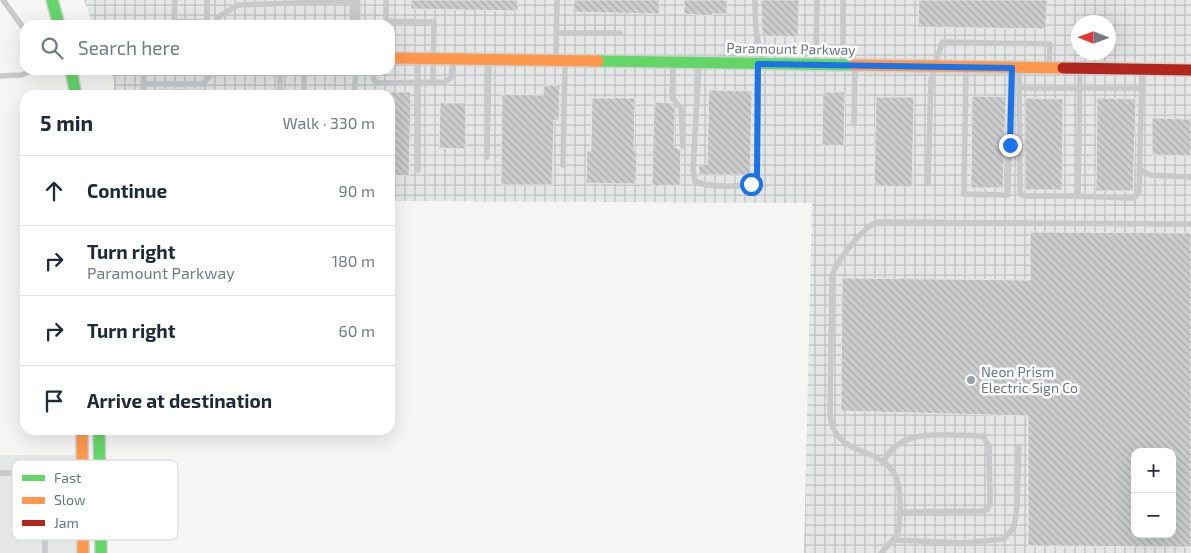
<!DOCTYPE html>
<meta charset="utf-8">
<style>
:root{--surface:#fff;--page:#f2f2f3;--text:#1f2937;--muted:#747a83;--line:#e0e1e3}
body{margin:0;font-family:"Exo 2",sans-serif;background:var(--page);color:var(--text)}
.controls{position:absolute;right:15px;bottom:15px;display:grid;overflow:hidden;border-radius:10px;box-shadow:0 5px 20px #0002}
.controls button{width:45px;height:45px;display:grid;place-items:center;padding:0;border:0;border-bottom:1px solid var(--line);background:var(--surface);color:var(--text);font:25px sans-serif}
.compass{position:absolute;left:1071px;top:15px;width:45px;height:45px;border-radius:50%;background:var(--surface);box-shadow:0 5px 20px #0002;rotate:271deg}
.stop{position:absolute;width:15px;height:15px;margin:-11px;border:4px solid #1a73e8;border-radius:50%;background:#fff}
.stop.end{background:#1a73e8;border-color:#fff;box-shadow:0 1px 5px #0008}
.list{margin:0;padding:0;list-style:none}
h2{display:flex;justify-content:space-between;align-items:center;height:65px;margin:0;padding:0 20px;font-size:21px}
h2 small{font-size:16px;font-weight:400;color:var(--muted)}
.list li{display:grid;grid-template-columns:32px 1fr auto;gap:15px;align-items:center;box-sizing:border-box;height:70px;padding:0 20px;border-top:1px solid var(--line)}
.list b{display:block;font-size:19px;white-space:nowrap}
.list p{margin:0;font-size:16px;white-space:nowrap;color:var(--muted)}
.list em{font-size:16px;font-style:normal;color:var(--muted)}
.icon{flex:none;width:28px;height:28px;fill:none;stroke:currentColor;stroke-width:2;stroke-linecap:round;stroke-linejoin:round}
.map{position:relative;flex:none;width:1191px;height:553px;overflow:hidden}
.search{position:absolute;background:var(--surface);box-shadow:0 5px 20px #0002;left:20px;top:20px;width:375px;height:55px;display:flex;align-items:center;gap:12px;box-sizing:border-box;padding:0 18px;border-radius:15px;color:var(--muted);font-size:19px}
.panel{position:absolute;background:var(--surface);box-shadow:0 5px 20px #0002;left:20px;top:90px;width:375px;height:345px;border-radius:15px}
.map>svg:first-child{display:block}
</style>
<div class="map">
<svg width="1191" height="553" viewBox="0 0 1191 553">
<defs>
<pattern id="industrial-grid" width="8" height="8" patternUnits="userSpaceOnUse" patternTransform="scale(1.25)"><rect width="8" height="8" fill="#e5e6e6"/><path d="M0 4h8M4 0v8" fill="none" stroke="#bdbfc0"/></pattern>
<pattern id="building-back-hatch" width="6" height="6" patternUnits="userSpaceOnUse" patternTransform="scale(1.25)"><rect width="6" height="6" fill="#cbcccc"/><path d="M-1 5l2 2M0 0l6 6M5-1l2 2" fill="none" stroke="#a9aaab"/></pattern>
</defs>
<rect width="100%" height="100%" fill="#f5f5f4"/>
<rect fill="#e5e6e6" x="0" y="455" width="76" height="98"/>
<path fill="url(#industrial-grid)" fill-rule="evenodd" d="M84,0h1107v553h-387l8,-350 -422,-2v-106h-276v-13l-4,-12h280v-45h-297zM1078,22h30v30h-30zM1135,452h37v82h-37z"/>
<g fill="url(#building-back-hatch)" stroke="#e4e4e4" fill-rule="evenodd">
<path d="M411,0h107v11l-107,-2z"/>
<path d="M574,0h85v14l-86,-2z"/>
<path d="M684,0h43v14h-15v2l-28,-2z"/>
<path d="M761,0h38l-1,37 -36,-1z"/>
<path d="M919,0h128l-1,29 -128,-2z"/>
<path d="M544,85h16l-1,36 -5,-1 -2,65h-51l1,-91 41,1z"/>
<rect x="158" y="89" width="43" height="6"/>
<path d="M709,90l43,1 -2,84h-51v-11h8z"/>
<path d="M390,92h21l-2,84 -19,-1z"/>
<path d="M823,92h22l-1,54h-22z"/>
<path d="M972,96l34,1 -3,91h-32z"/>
<path d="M876,97h38l-2,90 -38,-1z"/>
<path d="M592,98h43l-1,52h3l-1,34 -50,-1 1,-32h4z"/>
<path d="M1025,98l38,1 -1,91h-37z"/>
<path d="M1097,98l39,1 -3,92h-37z"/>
<path d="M654,102l16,1 5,6 -1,38 7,3 -1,36h-28z"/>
<path d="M440,103h26v46l-27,-1z"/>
<path d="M1152,118l39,1v37l-39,-1z"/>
<path d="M1030,232l161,1v314l-163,-1v-130l-187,-5 1,-133 188,2zM1135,452h37v82h-37z"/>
</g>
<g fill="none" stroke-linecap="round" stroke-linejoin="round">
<g stroke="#d1d1d1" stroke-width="14">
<g id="fast">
<path d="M52,0l7,25"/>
<path d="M598,61l255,4"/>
<path d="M71,70l5,25"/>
<path d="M99,430l2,123"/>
</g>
</g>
<g stroke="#d1d1d1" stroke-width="14">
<g id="slow">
<path d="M390,58l208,3"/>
<path d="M853,65l210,3"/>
<path d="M82,430l1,123"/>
</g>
</g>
<g stroke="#d1d1d1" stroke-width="14">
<path id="jam" d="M1063,68l128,2"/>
</g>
<g stroke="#c7c9ca" stroke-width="5.5">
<path d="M3,0l22,30"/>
<path d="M175,0l-1,19 2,2 41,2"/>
<path d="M386,0v21l48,1 -1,60"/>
<path d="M755,0c0,23 0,41 10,62"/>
<path d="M207,22v-22"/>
<path d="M217,25l1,-8 20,-12 117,-4"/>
<path d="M556,33h64"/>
<path d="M556,58l1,-58"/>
<path d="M418,60v110"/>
<path d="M816,63l1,-63"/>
<path d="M843,63v-63"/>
<path d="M673,64l-1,34 9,10 2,38"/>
<path d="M699,65l-6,105 2,11c11,6 55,9 62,-3l1,-113"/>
<path d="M966,68l-2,126 44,1 3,-125"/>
<path d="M372,70l2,10 3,3 68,-1 6,-4 2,-17"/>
<path d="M1019,70l1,124 5,2h53"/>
<path d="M1080,71l-2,125 50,2h6l5,-6 3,-121"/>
<path d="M0,76l21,-1 13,-5"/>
<path d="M143,84h60l11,-14"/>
<path d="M1019,88h123"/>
<path d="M143,95l1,-25"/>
<path d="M280,95v-25"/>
<path d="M304,95v-25"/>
<path d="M354,95l2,-25"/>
<path d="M854,124l1,-58"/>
<path d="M487,157l2,-95"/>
<path d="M563,165l2,-102"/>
<path d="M1140,169l10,6 41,2"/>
<path d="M928,183l3,-102 11,-39 108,2 -1,22"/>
<path d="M883,463c16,-38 67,-27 100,-27l6,11 1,56 -2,6 -6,2 -83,1"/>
<path d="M0,473h45v80"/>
<path d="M894,540l69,3 41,-4 10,-12 3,-21 2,-60"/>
<path d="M881,553l17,-19c2,-16 5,-46 -4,-61 -18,-28 -60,-16 -64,-59l2,-138c4,-14 31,-49 45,-54l314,2"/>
</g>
<path stroke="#c7c9ca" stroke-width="11" d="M355,25v-25"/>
<use href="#fast" stroke="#63d668" stroke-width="11"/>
<use href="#slow" stroke="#ff974d" stroke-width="11"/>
<use href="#jam" stroke="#b3261e" stroke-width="11"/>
</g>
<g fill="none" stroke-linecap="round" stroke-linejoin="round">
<path stroke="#1a73e8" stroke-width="6" d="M751,184l6,-6 1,-114 254,4 -2,77"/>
</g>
<circle fill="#99a2a9" stroke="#fff" stroke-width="2" cx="971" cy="380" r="5"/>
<g text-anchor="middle" stroke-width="5" stroke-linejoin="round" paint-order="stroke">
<g font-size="14" fill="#687580" stroke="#fff">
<text transform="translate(791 49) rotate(1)" y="5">Paramount Parkway</text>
</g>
<g font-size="14" fill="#687580" stroke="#fff" text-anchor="start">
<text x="981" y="377">Neon Prism<tspan x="981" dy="16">Electric Sign Co</tspan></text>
</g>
</g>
<rect x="12" y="460" width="166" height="80" rx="8" fill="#fff" stroke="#d2d6d9" stroke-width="1"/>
<rect x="22" y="475" width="23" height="6" fill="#63d668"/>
<rect x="22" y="497" width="23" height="7" fill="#ff974d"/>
<rect x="22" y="520" width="23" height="6" fill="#b3261e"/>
<g font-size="14" fill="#687580">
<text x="54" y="483">Fast</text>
<text x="54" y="505">Slow</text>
<text x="54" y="528">Jam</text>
</g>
</svg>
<div class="controls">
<button>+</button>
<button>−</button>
</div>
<svg class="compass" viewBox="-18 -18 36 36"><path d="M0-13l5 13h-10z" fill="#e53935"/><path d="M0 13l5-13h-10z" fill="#747a83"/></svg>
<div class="stop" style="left:751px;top:184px"></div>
<div class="stop end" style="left:1010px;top:145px"></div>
<div class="search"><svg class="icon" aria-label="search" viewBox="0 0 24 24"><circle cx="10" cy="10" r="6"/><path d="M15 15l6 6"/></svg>Search here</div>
<section class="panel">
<h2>5 min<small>Walk · 330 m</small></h2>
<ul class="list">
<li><svg class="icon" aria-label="ahead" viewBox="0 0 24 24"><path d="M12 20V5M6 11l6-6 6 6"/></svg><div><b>Continue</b></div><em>90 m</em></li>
<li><svg class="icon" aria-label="right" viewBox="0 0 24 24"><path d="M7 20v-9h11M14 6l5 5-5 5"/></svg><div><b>Turn right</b><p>Paramount Parkway</p></div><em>180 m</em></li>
<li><svg class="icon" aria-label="right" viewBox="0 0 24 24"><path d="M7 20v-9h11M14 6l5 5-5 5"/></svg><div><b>Turn right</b></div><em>60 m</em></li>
<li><svg class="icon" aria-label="arrive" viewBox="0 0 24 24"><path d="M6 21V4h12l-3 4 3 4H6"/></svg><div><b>Arrive at destination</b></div></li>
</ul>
</section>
</div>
